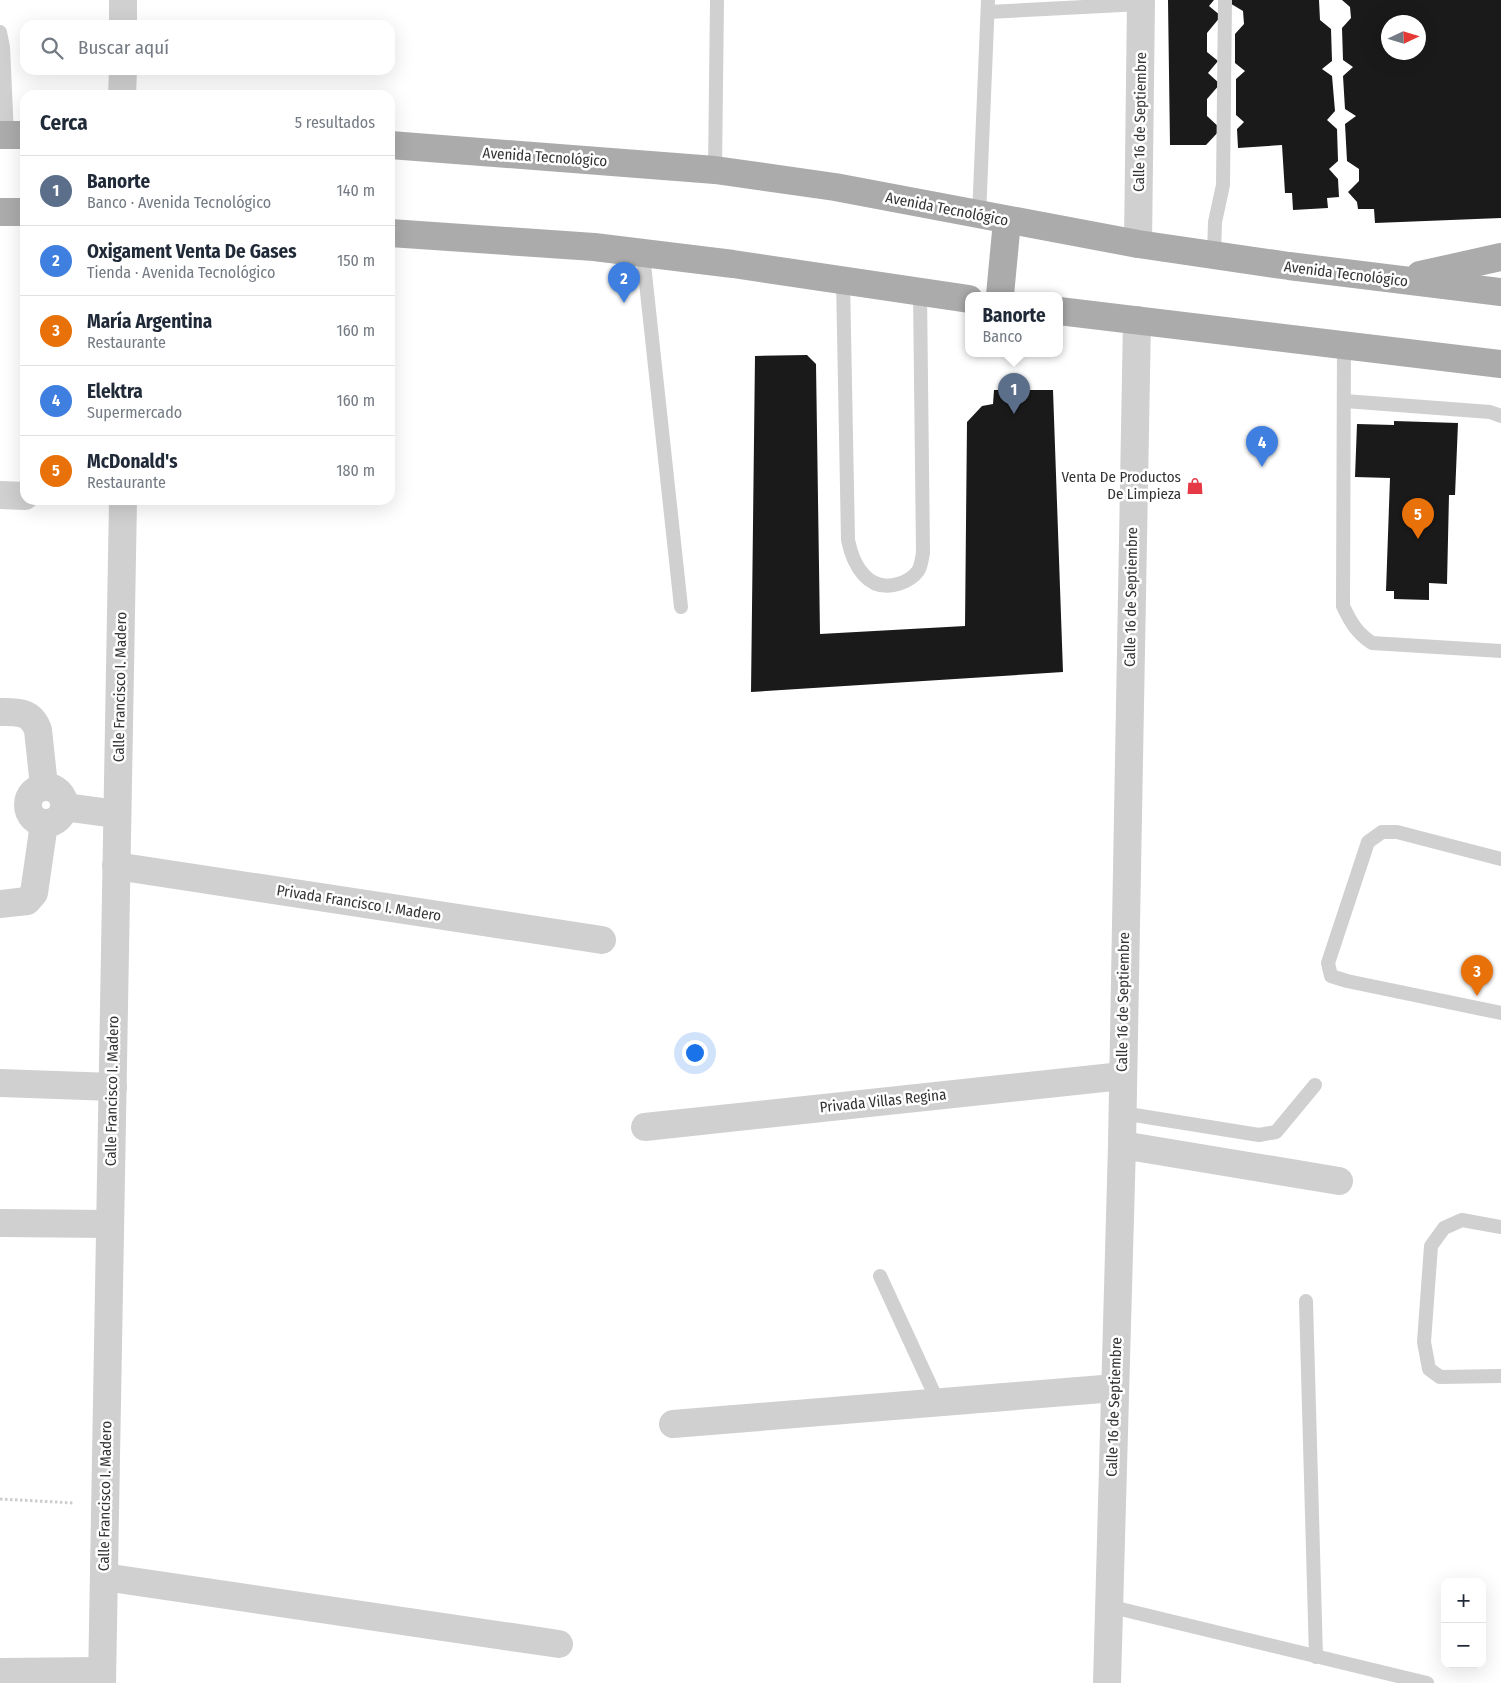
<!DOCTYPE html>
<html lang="es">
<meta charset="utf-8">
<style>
:root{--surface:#fff;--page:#f2f2f3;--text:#1f2937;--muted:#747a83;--line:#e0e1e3;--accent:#e63946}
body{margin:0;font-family:"Fira Sans Condensed",sans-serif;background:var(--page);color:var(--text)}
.controls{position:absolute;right:15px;bottom:15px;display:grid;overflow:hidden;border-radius:10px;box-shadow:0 5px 20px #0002}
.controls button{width:45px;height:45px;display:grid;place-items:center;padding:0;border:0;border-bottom:1px solid var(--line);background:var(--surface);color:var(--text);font:25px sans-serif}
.compass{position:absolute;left:1381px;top:15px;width:45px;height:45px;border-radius:50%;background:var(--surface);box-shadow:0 5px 20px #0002;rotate:86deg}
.you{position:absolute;left:694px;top:1052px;width:18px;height:18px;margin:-12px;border:4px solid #fff;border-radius:50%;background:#1a73e8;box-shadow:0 0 0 8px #1a73e833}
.badge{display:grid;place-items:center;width:32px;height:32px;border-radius:50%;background:var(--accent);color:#fff;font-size:16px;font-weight:700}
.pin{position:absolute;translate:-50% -41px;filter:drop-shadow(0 1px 2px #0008)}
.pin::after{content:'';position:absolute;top:26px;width:18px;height:15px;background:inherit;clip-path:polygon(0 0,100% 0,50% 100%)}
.popup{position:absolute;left:965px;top:292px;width:98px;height:65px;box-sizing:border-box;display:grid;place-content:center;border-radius:10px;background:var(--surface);filter:drop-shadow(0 1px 4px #0005);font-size:16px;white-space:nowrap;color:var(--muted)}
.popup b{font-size:19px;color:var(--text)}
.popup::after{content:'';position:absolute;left:50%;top:100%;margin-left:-10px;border:10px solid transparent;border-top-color:var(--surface)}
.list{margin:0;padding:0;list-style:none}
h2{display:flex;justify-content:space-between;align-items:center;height:65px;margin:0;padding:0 20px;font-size:21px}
h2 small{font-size:16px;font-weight:400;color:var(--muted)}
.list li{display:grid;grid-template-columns:32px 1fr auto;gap:15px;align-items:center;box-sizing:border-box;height:70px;padding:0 20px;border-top:1px solid var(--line)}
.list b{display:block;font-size:19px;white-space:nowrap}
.list p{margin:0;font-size:16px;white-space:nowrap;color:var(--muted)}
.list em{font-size:16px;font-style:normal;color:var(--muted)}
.icon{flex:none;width:28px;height:28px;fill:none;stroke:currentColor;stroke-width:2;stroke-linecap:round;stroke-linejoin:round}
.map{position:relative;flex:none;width:1501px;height:1683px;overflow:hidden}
.search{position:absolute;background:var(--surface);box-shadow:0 5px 20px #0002;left:20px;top:20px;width:375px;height:55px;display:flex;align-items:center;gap:12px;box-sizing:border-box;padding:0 18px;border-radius:15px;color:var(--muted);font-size:19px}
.panel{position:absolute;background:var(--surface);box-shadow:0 5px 20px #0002;left:20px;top:90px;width:375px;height:415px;border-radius:15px}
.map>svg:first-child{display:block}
</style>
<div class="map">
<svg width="1501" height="1683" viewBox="0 0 1501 1683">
<rect width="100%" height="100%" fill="#fff"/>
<g fill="#1a1a1a" fill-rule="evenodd">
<path d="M1168,0h46l-5,6 12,10 -14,17v19l11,9 -10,12 12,11 -13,15v17l14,13 -15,16h-36z"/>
<path d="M1231,0h88l1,20 11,9 1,32 -10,8 10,7 3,35 -8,9 10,9 1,32 -9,8 9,10 1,18 -12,1 1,10 -35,2 -1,-17h-7l-3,-48 -44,3 -1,-19 7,-7 -8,-7v-36l9,-8 -10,-8v-29l9,-10 -1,-13 -15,-9z"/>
<path d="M1342,0h159v218l-126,5 -1,-14h-16l-1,-7 -9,-10 11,-11v-12l-12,-8 -2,-37 11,-8 -11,-7 -2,-33 10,-9 -10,-7 -1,-32 9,-10 -1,-11zM1388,22h30v30h-30z"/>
<path d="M807,355l9,9 4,270 145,-8 2,-204 15,-16 11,-2 1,-14h59l10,282 -312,20 4,-336z"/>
<path d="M1394,421l64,2 -3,72h-6l-2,89 -18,-1v17l-35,-1v-8h-8l4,-113 -35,-1 2,-53 37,1z"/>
</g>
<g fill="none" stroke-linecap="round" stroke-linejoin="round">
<path stroke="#cdcdcd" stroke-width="3" stroke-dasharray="2.5 2.5" stroke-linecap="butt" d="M0,1499l74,4"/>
<g stroke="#d0d0d0" stroke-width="14">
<path d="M988,12l153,-8"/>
<path d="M0,32l3,15 4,88"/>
<path d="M715,170l2,-170"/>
<path d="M979,216l9,-216"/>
<path d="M643,255l38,352"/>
<path d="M1214,255l1,-33 8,-37 2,-185"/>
<path d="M843,279l5,261c5,25 20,53 50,44 7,-2 15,-6 20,-13 3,-4 4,-13 5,-18l-3,-261"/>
<path d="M1344,344l-1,262c8,17 14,27 29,37l129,8"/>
<path d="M1345,401l145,11 11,4"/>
<path d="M1501,859l-104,-27h-15l-14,10 -40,121 3,13 16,5 154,32"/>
<path d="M1122,1113l137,22 17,-3 39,-47"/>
<path d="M1501,1227l-39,-7 -18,8 -13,18 -7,96 5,27 11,8 61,-1"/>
<path d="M880,1276l58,126"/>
<path d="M1306,1301l10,356"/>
<path d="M1108,1606l319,77"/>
</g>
<g stroke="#d0d0d0" stroke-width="28">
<path d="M123,25v-25"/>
<path d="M122,95l1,-25"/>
<path d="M1138,244l3,-244"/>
<path d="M0,495l25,1"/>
<path d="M0,712c18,0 31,-1 38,18l6,56"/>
<circle cx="46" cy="805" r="18"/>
<path d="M64,807l53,7"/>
<path d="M116,866l486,74"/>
<path d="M0,904l27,-3 7,-8 10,-69"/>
<path d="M0,1083l113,4"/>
<path d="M645,1127l477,-51"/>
<path d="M1122,1145l217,36"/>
<path d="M0,1223l110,1"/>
<path d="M673,1424l442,-36"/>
<path d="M104,1577l455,67"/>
<path d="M0,1672l102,-1"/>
<path d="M102,1683l21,-1183"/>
<path d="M1107,1683l15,-538 15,-825"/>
</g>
<g stroke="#ababab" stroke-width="28">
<path d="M0,135h25"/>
<path d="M390,145l325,25 120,17 303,57 151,22 212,26"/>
<path d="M0,212h25"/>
<path d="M390,233l204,14 139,17 236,35"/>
<path d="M1420,275l81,-18"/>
<path d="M1000,295l7,-74"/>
<path d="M1059,311l442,53"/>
</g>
</g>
<defs>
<g id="shop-bare" transform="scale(1.35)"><path d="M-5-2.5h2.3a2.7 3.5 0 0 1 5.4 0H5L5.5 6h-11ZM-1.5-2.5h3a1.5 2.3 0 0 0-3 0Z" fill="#e63946" stroke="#fff" stroke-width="2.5" paint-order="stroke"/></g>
</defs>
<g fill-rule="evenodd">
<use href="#shop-bare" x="1195" y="486"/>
</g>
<g text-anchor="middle" stroke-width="5" stroke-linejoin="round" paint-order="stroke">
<g font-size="15" fill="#333" stroke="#fff">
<text transform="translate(1140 122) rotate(-89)" y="5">Calle 16 de Septiembre</text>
<text transform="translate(545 157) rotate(4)" y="5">Avenida Tecnológico</text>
<text transform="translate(947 209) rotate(11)" y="5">Avenida Tecnológico</text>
<text transform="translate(1346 274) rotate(7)" y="5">Avenida Tecnológico</text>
<text transform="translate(1131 597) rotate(-89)" y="5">Calle 16 de Septiembre</text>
<text transform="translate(120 687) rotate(-89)" y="5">Calle Francisco I. Madero</text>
<text transform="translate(359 903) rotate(9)" y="5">Privada Francisco I. Madero</text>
<text transform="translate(1123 1002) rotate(-89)" y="5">Calle 16 de Septiembre</text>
<text transform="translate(112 1091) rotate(-89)" y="5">Calle Francisco I. Madero</text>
<text transform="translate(883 1101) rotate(-6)" y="5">Privada Villas Regina</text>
<text transform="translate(1114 1407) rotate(-88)" y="5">Calle 16 de Septiembre</text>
<text transform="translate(105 1496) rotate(-89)" y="5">Calle Francisco I. Madero</text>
</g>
<g font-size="15" fill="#333" stroke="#fff" text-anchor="end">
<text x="1181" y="482">Venta De Productos<tspan x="1181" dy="17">De Limpieza</tspan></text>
</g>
</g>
</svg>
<div class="controls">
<button>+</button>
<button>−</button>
</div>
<svg class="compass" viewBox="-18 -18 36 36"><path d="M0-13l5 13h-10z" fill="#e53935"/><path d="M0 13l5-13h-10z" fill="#747a83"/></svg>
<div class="you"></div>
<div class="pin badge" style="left:1014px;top:414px;background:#5c6f8a">1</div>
<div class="popup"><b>Banorte</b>Banco</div>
<div class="pin badge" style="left:624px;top:303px;background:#3f7fe0">2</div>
<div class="pin badge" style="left:1477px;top:996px;background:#e8710a">3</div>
<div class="pin badge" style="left:1262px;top:467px;background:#3f7fe0">4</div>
<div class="pin badge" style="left:1418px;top:539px;background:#e8710a">5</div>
<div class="search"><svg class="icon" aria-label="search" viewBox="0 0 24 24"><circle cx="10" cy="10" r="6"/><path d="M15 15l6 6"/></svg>Buscar aquí</div>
<section class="panel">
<h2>Cerca<small>5 resultados</small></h2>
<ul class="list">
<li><span class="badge" style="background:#5c6f8a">1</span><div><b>Banorte</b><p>Banco · Avenida Tecnológico</p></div><em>140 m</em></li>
<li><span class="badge" style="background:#3f7fe0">2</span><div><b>Oxigament Venta De Gases</b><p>Tienda · Avenida Tecnológico</p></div><em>150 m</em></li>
<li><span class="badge" style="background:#e8710a">3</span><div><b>María Argentina</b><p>Restaurante</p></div><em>160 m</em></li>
<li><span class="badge" style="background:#3f7fe0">4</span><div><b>Elektra</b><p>Supermercado</p></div><em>160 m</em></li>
<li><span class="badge" style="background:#e8710a">5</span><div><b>McDonald's</b><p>Restaurante</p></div><em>180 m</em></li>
</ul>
</section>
</div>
